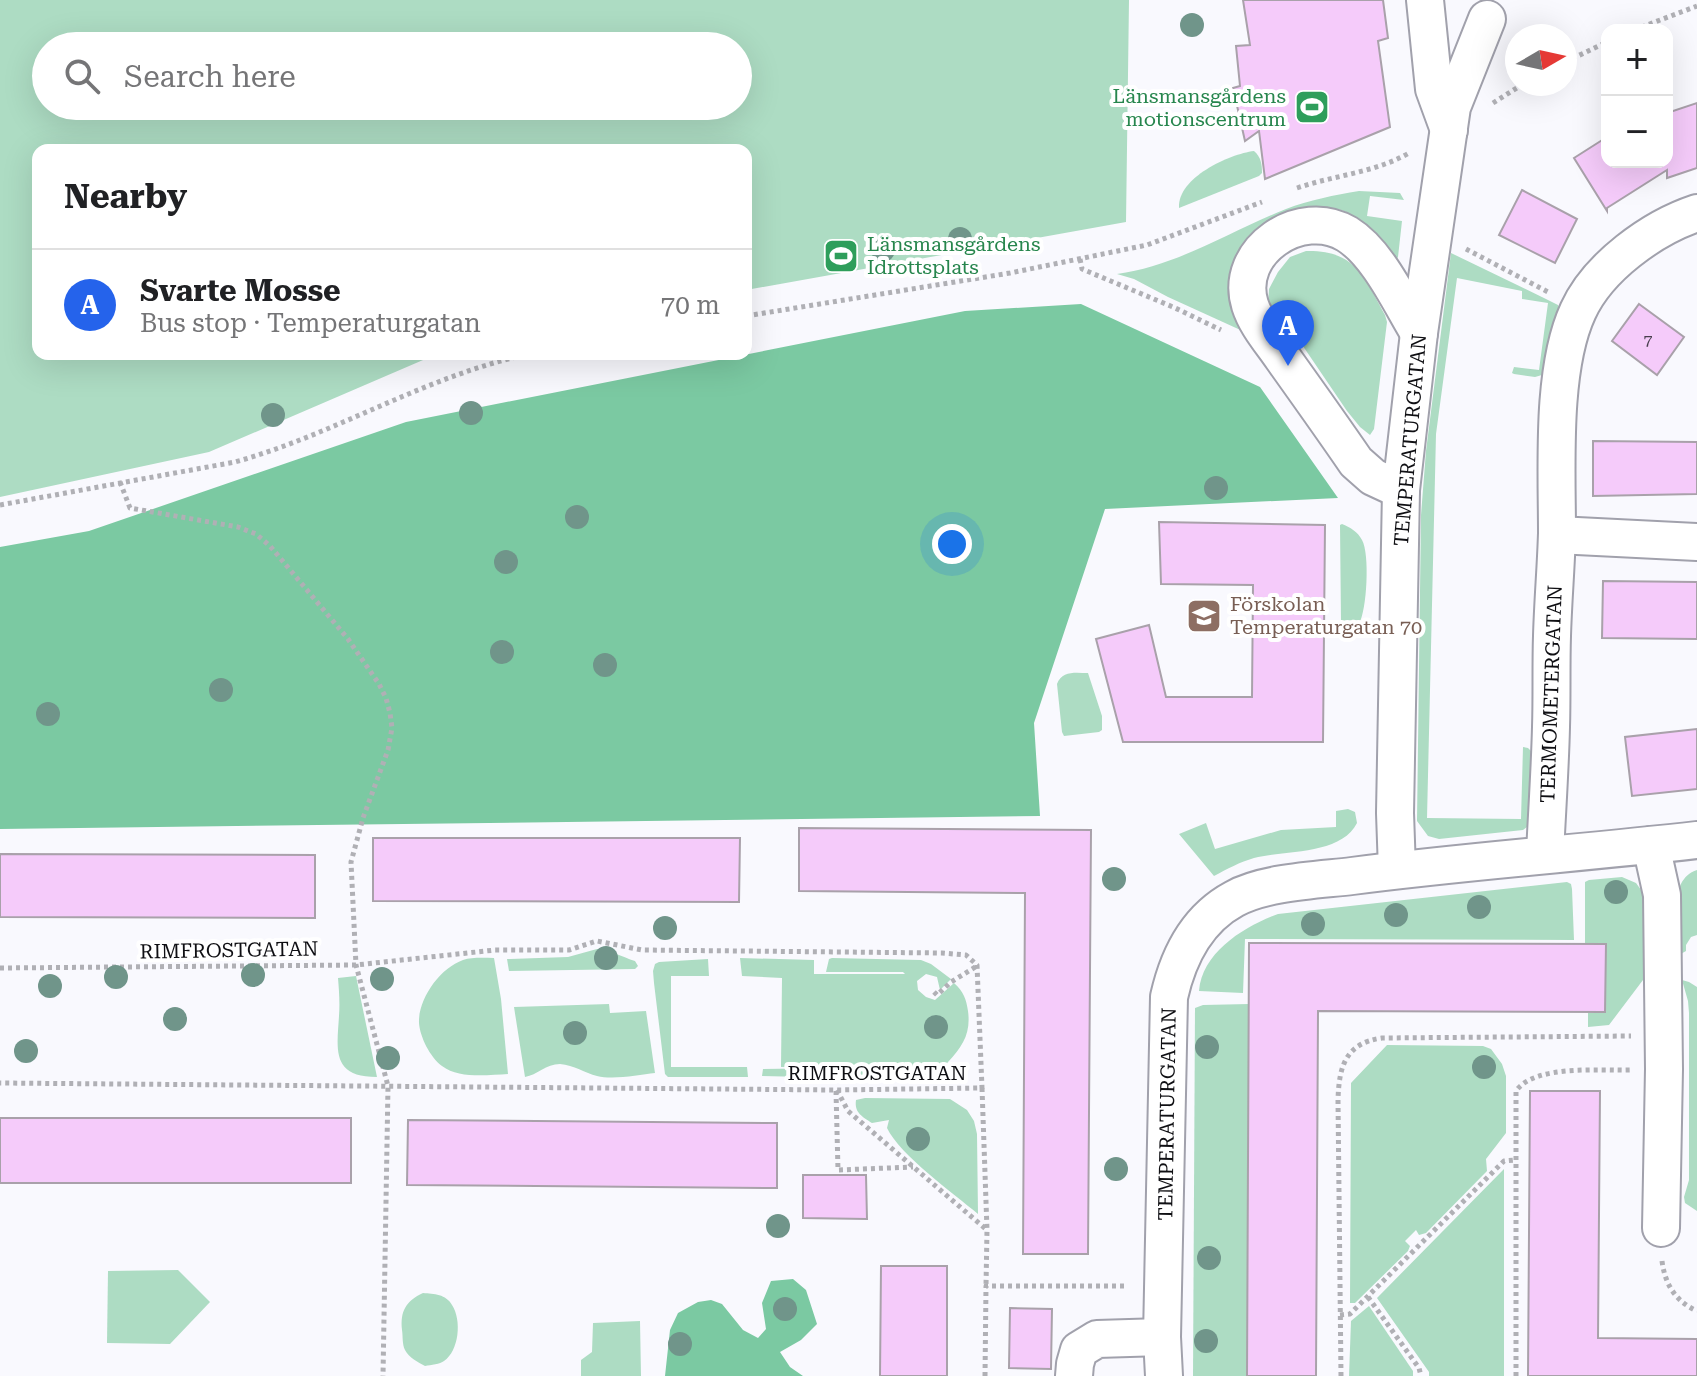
<!DOCTYPE html>
<meta charset="utf-8">
<style>
:root{--surface:#fff;--page:#f6f6f6;--text:#202124;--muted:#757577;--line:#e0e0e0;--accent:#2563eb}
body{margin:0;font-family:"Roboto Serif",serif;background:var(--page);color:var(--text)}
.controls{position:absolute;right:24px;top:24px;display:grid;overflow:hidden;border-radius:16px;box-shadow:0 8px 32px #0002}
.controls button{width:72px;height:72px;display:grid;place-items:center;padding:0;border:0;border-bottom:2px solid var(--line);background:var(--surface);color:var(--text);font:40px sans-serif}
.compass{position:absolute;left:1505px;top:24px;width:72px;height:72px;border-radius:50%;background:var(--surface);box-shadow:0 8px 32px #0002;rotate:81deg}
.you{position:absolute;left:952px;top:544px;width:28px;height:28px;margin:-20px;border:6px solid #fff;border-radius:50%;background:#1a73e8;box-shadow:0 0 0 12px #1a73e833}
.badge{display:grid;place-items:center;width:52px;height:52px;border-radius:50%;background:var(--accent);color:#fff;font-size:26px;font-weight:700}
.pin{position:absolute;translate:-50% -66px;filter:drop-shadow(0 2px 4px #0008)}
.pin::after{content:'';position:absolute;top:42px;width:28px;height:24px;background:inherit;clip-path:polygon(0 0,100% 0,50% 100%)}
.list{margin:0;padding:0;list-style:none}
h2{display:flex;justify-content:space-between;align-items:center;height:104px;margin:0;padding:0 32px;font-size:34px}
h2 small{font-size:26px;font-weight:400;color:var(--muted)}
.list li{display:grid;grid-template-columns:52px 1fr auto;gap:24px;align-items:center;box-sizing:border-box;height:112px;padding:0 32px;border-top:2px solid var(--line)}
.list b{display:block;font-size:30px;white-space:nowrap}
.list p{margin:0;font-size:26px;white-space:nowrap;color:var(--muted)}
.list em{font-size:26px;font-style:normal;color:var(--muted)}
.icon{flex:none;width:44px;height:44px;fill:none;stroke:currentColor;stroke-width:2;stroke-linecap:round;stroke-linejoin:round}
.map{position:relative;flex:none;width:1697px;height:1376px;overflow:hidden}
.search{position:absolute;background:var(--surface);box-shadow:0 8px 32px #0002;left:32px;top:32px;width:720px;height:88px;display:flex;align-items:center;gap:20px;box-sizing:border-box;padding:0 28px;border-radius:44px;color:var(--muted);font-size:30px}
.panel{position:absolute;background:var(--surface);box-shadow:0 8px 32px #0002;left:32px;top:144px;width:720px;height:216px;border-radius:16px}
.map>svg:first-child{display:block}
</style>
<div class="map">
<svg width="1697" height="1376" viewBox="0 0 1697 1376">
<rect width="100%" height="100%" fill="#f9f9fe"/>
<g fill="#addcc3" fill-rule="evenodd">
<path d="M0,0h1129l-3,222 -380,68v-140h-708v204h399l-228,98 -209,45zM46,46h692v60h-692z"/>
<path d="M1254,151c7,6 8,13 8,22l-3,3 -80,32c-2,-30 50,-54 75,-57z"/>
<path d="M1359,191l41,2 4,7 -34,-4 -3,20 35,5 -4,36 -2,3c-14,-16 -40,-51 -62,-51 -5,-1 -9,1 -13,2l-82,43c-19,28 -10,54 8,79l-79,-36 -34,-18 -17,-5c60,-8 113,-43 169,-65 23,-9 49,-14 73,-18z"/>
<path d="M1306,251c50,-1 58,26 79,64l2,7 -13,107 -4,6 -10,-8 -13,-16 -57,-84 -12,5 -10,-27 1,-16 9,-17 12,-15z"/>
<path d="M1451,253l95,46 12,6 2,5 -14,59 -4,6 -7,2 -21,-3 -2,-1 2,-6 25,3 9,-67 -26,-4v-8l-65,-13 -21,156 -9,384 94,1 2,-72 5,1 4,4 -1,72 -8,6 -84,9 -11,-3 -11,-15 4,-306 5,-64z"/>
<path d="M1342,524c8,3 16,8 20,16 8,14 5,70 -3,84l-11,3 -6,-1 -1,-3 -1,-98z"/>
<path d="M1088,673l14,43v14l-3,2 -35,4 -2,-4 -5,-48c5,-14 19,-11 31,-11z"/>
<path d="M1348,809l7,3 2,11c-16,32 -71,27 -103,35 -14,4 -27,11 -40,18l-35,-42 27,-11 9,26 66,-19 55,-3v-16z"/>
<path d="M1697,870v65l-6,2 -5,8v6l-7,4c-1,-25 -13,-75 18,-85z"/>
<path d="M1622,877l14,6 8,11 2,82 -37,49 -21,2v-14l17,-1 1,-67 -21,-1v-62l4,-2z"/>
<path d="M1567,882l4,2 1,5 2,51 -329,-1 -2,54 -44,-2c3,-39 46,-65 79,-77z"/>
<path d="M597,949c14,1 25,8 38,12l3,5 -3,3 -126,2 -2,-12h3l58,-2z"/>
<path d="M494,958l7,41 7,75c-20,1 -49,5 -66,-8 -12,-9 -22,-29 -23,-43 -1,-24 21,-55 44,-63 9,-3 21,-2 31,-2z"/>
<path d="M740,958l74,2v14h91l-2,-2h-77l3,-13 3,-1 89,2 10,4 20,15 -11,11 -3,-13 -11,-3 -9,7 1,9 8,7 9,3 19,-17c10,9 12,16 14,28 3,22 -5,35 -20,51 -4,5 -8,9 -14,12 -18,7 -57,4 -77,5l-3,-7 4,-4 -9,-1v11l-87,-2 1,-7 67,-1 -49,-1 1,-89 -40,-2z"/>
<path d="M708,959l1,17h-38v91h76l1,10h-80l-3,-3 -11,-91 -1,-12 2,-7 4,-2z"/>
<path d="M356,976l21,101c-46,0 -40,-28 -38,-61 1,-13 0,-26 -1,-38z"/>
<path d="M1682,980l7,2 8,5v224l-12,-8 -1,-6 5,-17v-167l-1,-12z"/>
<path d="M609,1004l1,9 36,-2 9,62c-16,2 -42,7 -58,3 -12,-3 -23,-11 -37,-12 -14,0 -23,11 -35,13l-11,-70z"/>
<path d="M1249,1004l-2,372h-54l2,-368 8,-3z"/>
<path d="M1387,1045l96,1 8,3 11,15 4,12v57l-20,26 1,12 -61,62 -7,2 -3,-5 -11,11 5,5 -2,5 -53,52h-5l1,-220z"/>
<path d="M865,1098l85,1 17,11 7,11 3,13 1,80c-25,-21 -78,-59 -91,-86l2,-8 -17,3c-9,-6 -18,-10 -16,-23z"/>
<path d="M1504,1169v207h-75v-4l-52,-74z"/>
<path d="M178,1270l32,32 -40,42 -63,-1 1,-72z"/>
<path d="M423,1293c11,1 23,1 29,12 10,15 7,46 -8,56 -4,3 -13,4 -19,5 -7,-4 -16,-8 -20,-16 -3,-6 -2,-14 -3,-20 -2,-19 4,-29 21,-37z"/>
<path d="M1369,1306l44,65v5h-64l2,-55z"/>
<path d="M640,1321l1,55h-60v-16l11,-8 1,-29z"/>
</g>
<g fill="#7bc9a2">
<path d="M1081,304l179,83 78,111 -233,11 -71,214 6,93 -1040,13v-282l89,-16 317,-109 559,-111z"/>
<path d="M793,1279l13,11 11,34 -16,16 -21,12 10,15 13,9h-138l5,-46 8,-17 20,-11 13,-2 11,4 21,26 15,8 8,-9 -4,-26 9,-22z"/>
</g>
<g fill="#f5cbfa" stroke="#a9a1aa" stroke-width="2">
<path d="M1243,0h140l5,38 -10,3 12,86 -125,52 -6,-48 -14,10 -12,-53 7,-2 -4,-40 14,-1z"/>
<path d="M1697,103v65l-30,10v-8l-60,38v3l-33,-53 33,-21v25h60v-49z"/>
<path d="M1522,190l55,29 -22,44 -56,-28z"/>
<path d="M1639,304l45,33 -27,38 -45,-34z"/>
<path d="M1593,441l104,1v52l-104,2z"/>
<path d="M1159,522l166,3 -2,217h-200l-27,-103 53,-14 17,72h86l1,-112 -92,-1z"/>
<path d="M1603,581l94,1v57l-95,-1z"/>
<path d="M1697,729v60l-65,7 -7,-59z"/>
<path d="M799,828l292,2 -3,424h-65l2,-361 -226,-2z"/>
<path d="M373,838h367l-1,64 -366,-1z"/>
<path d="M0,854l315,1v63l-315,-1z"/>
<path d="M1249,943l357,1 -1,68 -287,-1 -2,365h-69z"/>
<path d="M1530,1091h70l-2,247 99,1v37h-169z"/>
<rect x="0" y="1118" width="351" height="65"/>
<path d="M408,1120l369,3v65l-370,-3z"/>
<path d="M803,1175h63l1,44 -64,-1z"/>
<path d="M881,1266h66v110h-67z"/>
<path d="M1010,1308l42,1 -1,60 -42,-1z"/>
</g>
<g fill="none" stroke-linecap="round" stroke-linejoin="round">
<g stroke="#a1a1ac" stroke-width="40">
<g id="minor">
<path d="M1425,0l9,89 15,41"/>
<path d="M1401,490l-28,-13 -17,-15c-24,-35 -49,-70 -74,-105 -11,-16 -26,-33 -32,-52 -17,-54 51,-99 97,-71 31,19 53,68 72,99"/>
<path d="M1557,535l140,7"/>
<path d="M1651,845l11,50 2,174 -3,159"/>
<path d="M1545,854c2,-43 5,-85 6,-127 1,-31 0,-61 1,-91 1,-35 4,-69 5,-103 0,-65 -6,-164 21,-222 20,-44 74,-83 119,-98"/>
<path d="M1397,870l-2,-57 6,-323 18,-157 33,-226 35,-88"/>
<path d="M1074,1376l1,-12 4,-14 18,-11 65,-2"/>
<path d="M1164,1376l-2,-39 7,-340c9,-40 28,-78 65,-98 30,-17 84,-19 118,-23 115,-15 230,-23 345,-36"/>
</g>
</g>
<g stroke="#b0b0b5" stroke-width="5" stroke-dasharray="4 4" stroke-linecap="butt">
<path d="M1634,30l63,-24"/>
<path d="M1565,62l42,-20"/>
<path d="M1493,103l30,-19"/>
<path d="M1297,188c38,-13 77,-15 112,-35"/>
<path d="M1466,249l84,44"/>
<path d="M1080,259l2,10 91,38 48,23"/>
<path d="M746,316l264,-43 137,-28 115,-43"/>
<path d="M120,482l10,26 108,19 18,7 14,12 78,93 31,45 7,14 4,15 2,15 -4,22 -25,68 -12,44 5,103 32,121 -5,290"/>
<path d="M0,505l235,-43c101,-28 192,-87 295,-108"/>
<path d="M0,968l356,-3 139,-15h74l28,-9 45,9 300,3 24,2 11,10 5,123 -146,2 -836,-7"/>
<path d="M934,992l3,3 14,-13 26,-16"/>
<path d="M982,1088l5,142 -1,56"/>
<path d="M837,1090l11,21 139,119"/>
<path d="M836,1091l2,79 75,-3"/>
<path d="M1662,1261c3,23 13,40 35,50"/>
<path d="M1368,1297l51,71 2,8"/>
<path d="M1340,1315l10,-1 154,-153 11,-1"/>
<path d="M985,1376l1,-90h141"/>
<path d="M1341,1376l-3,-276c1,-33 7,-57 44,-62l249,-2"/>
<path d="M1516,1376v-285c19,-27 85,-20 115,-21"/>
</g>
<use href="#minor" stroke="#fff" stroke-width="36"/>
</g>
<g fill="#70958a">
<circle cx="1192" cy="25" r="12"/>
<circle cx="960" cy="239" r="12"/>
<circle cx="883" cy="250" r="12"/>
<circle cx="471" cy="413" r="12"/>
<circle cx="273" cy="415" r="12"/>
<circle cx="1216" cy="488" r="12"/>
<circle cx="577" cy="517" r="12"/>
<circle cx="506" cy="562" r="12"/>
<circle cx="502" cy="652" r="12"/>
<circle cx="605" cy="665" r="12"/>
<circle cx="221" cy="690" r="12"/>
<circle cx="48" cy="714" r="12"/>
<circle cx="1114" cy="879" r="12"/>
<circle cx="1616" cy="892" r="12"/>
<circle cx="1479" cy="907" r="12"/>
<circle cx="1396" cy="915" r="12"/>
<circle cx="1313" cy="924" r="12"/>
<circle cx="665" cy="928" r="12"/>
<circle cx="606" cy="958" r="12"/>
<circle cx="253" cy="975" r="12"/>
<circle cx="116" cy="977" r="12"/>
<circle cx="382" cy="979" r="12"/>
<circle cx="50" cy="986" r="12"/>
<circle cx="175" cy="1019" r="12"/>
<circle cx="936" cy="1027" r="12"/>
<circle cx="575" cy="1033" r="12"/>
<circle cx="1207" cy="1047" r="12"/>
<circle cx="26" cy="1051" r="12"/>
<circle cx="388" cy="1058" r="12"/>
<circle cx="1484" cy="1067" r="12"/>
<circle cx="918" cy="1139" r="12"/>
<circle cx="1116" cy="1169" r="12"/>
<circle cx="778" cy="1226" r="12"/>
<circle cx="1209" cy="1258" r="12"/>
<circle cx="785" cy="1309" r="12"/>
<circle cx="1206" cy="1341" r="12"/>
<circle cx="680" cy="1344" r="12"/>
</g>
<defs>
<g id="stadium-square" transform="scale(1.8)"><rect x="-9" y="-9" width="18" height="18" rx="4" fill="#2e9e5b" stroke="#fff"/><path d="M0-5a6.5 5 0 1 0 0 10a6.5 5 0 1 0 0-10ZM-3.5-1.8h7v3.6h-7Z" fill="#fff"/></g>
<g id="school-square" transform="scale(1.8)"><rect x="-9" y="-9" width="18" height="18" rx="4" fill="#8d6e63" stroke="#fff"/><path d="M0-5L7-2L0 1L-7-2ZM-4 1L0 2.5L4 1V4Q0 6-4 4Z" fill="#fff"/></g>
</defs>
<g fill-rule="evenodd">
<use href="#stadium-square" x="1312" y="107"/>
<use href="#stadium-square" x="841" y="256"/>
<use href="#school-square" x="1204" y="616"/>
</g>
<g text-anchor="middle" stroke-width="8" stroke-linejoin="round" paint-order="stroke">
<g font-size="16" fill="#483e4d">
<text x="1648" y="345">7</text>
</g>
<g font-size="20" fill="#27864d" stroke="#fff" text-anchor="end">
<text x="1286" y="103">Länsmansgårdens<tspan x="1286" dy="23">motionscentrum</tspan></text>
<text x="867" y="251" text-anchor="start">Länsmansgårdens<tspan x="867" dy="23">Idrottsplats</tspan></text>
</g>
<g font-size="20" fill="#0f0f13" stroke="#fff">
<text transform="translate(1410 440) rotate(-85)" y="7">TEMPERATURGATAN</text>
<text transform="translate(1551 694) rotate(-88)" y="7">TERMOMETERGATAN</text>
<text transform="translate(229 950) rotate(-1)" y="7">RIMFROSTGATAN</text>
<text x="877" y="1080">RIMFROSTGATAN</text>
<text transform="translate(1167 1114) rotate(-89)" y="7">TEMPERATURGATAN</text>
</g>
<g font-size="20" fill="#785e54" stroke="#fff" text-anchor="start">
<text x="1230" y="611">Förskolan<tspan x="1230" dy="23">Temperaturgatan 70</tspan></text>
</g>
</g>
</svg>
<div class="controls">
<button>+</button>
<button>−</button>
</div>
<svg class="compass" viewBox="-18 -18 36 36"><path d="M0-13l5 13h-10z" fill="#e53935"/><path d="M0 13l5-13h-10z" fill="#757577"/></svg>
<div class="you"></div>
<div class="pin badge" style="left:1288px;top:366px">A</div>
<div class="search"><svg class="icon" aria-label="search" viewBox="0 0 24 24"><circle cx="10" cy="10" r="6"/><path d="M15 15l6 6"/></svg>Search here</div>
<section class="panel">
<h2>Nearby<small></small></h2>
<ul class="list">
<li><span class="badge">A</span><div><b>Svarte Mosse</b><p>Bus stop · Temperaturgatan</p></div><em>70 m</em></li>
</ul>
</section>
</div>
